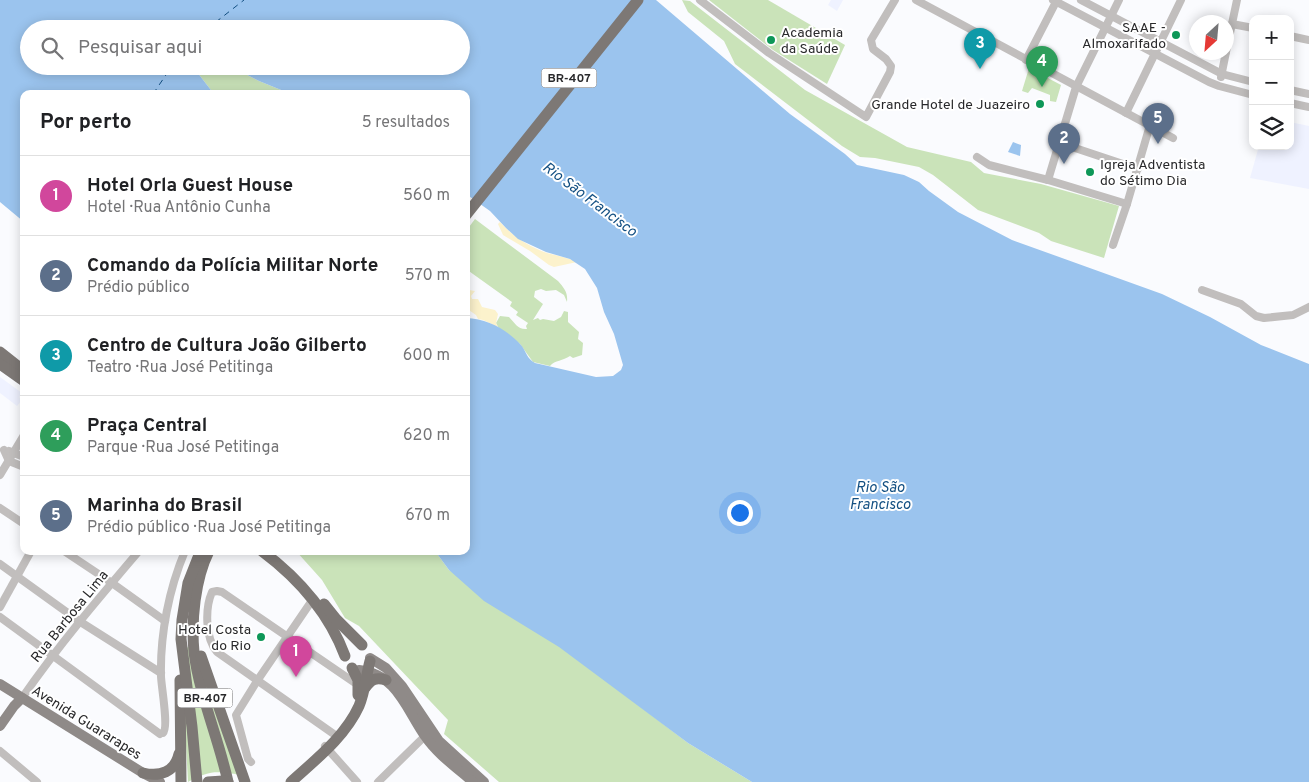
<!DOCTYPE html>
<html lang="pt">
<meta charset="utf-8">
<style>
:root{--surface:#fff;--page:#f6f6f6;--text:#202124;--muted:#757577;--line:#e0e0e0;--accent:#0f766e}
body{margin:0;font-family:Overpass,sans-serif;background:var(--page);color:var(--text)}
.controls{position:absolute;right:15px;top:15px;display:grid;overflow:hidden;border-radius:10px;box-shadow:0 2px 12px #0003}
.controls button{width:45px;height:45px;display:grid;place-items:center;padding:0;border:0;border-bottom:1px solid var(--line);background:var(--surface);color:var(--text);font:25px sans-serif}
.compass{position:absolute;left:1189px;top:15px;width:45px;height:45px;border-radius:50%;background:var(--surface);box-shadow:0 2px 12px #0003;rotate:206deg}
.you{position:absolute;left:739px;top:512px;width:18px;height:18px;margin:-12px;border:4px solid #fff;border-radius:50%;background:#1a73e8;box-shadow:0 0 0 8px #1a73e833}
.badge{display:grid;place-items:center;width:32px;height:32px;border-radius:50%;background:var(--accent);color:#fff;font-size:16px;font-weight:700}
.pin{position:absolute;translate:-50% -41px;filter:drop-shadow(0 1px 2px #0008)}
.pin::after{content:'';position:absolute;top:26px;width:18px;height:15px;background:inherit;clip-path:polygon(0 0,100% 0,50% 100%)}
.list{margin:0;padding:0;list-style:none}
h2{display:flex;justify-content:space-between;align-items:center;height:65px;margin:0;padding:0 20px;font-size:21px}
h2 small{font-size:16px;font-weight:400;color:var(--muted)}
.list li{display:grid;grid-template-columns:32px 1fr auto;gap:15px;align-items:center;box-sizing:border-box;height:80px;padding:0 20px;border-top:1px solid var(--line)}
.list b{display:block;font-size:19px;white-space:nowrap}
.list p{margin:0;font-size:16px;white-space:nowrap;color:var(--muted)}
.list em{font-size:16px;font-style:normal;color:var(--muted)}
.icon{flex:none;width:28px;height:28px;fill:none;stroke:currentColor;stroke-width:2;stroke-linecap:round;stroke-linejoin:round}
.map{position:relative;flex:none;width:1309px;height:782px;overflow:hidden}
.search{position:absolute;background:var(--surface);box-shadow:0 2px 12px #0003;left:20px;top:20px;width:450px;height:55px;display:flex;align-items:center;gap:12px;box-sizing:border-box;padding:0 18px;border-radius:28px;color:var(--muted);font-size:19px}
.panel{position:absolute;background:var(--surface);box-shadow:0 2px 12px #0003;left:20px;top:90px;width:450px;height:465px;border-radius:10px}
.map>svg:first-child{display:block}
</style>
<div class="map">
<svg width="1309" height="782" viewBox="0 0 1309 782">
<rect width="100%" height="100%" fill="#fafbfe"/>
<g fill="#eff2ff">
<path d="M831,0h12l-6,11 -9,-6z"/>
<path d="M1290,122l19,4v63l-59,-11 9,-32h31z"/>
<path d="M0,377l22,16 -3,4 3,3 -5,6 -17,-13z"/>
</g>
<g fill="#cae3b9">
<path d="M682,0l8,1 115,89 102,57 64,15 13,11 57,11 78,22 -15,52 -53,-17 -12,-8 -61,-23 -45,-35 -14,-8 -44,-9 -15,-1 -18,-11 -107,-82 -11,-23 -36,-29z"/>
<path d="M709,0h59l77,45 -18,39 -54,-34z"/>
<path d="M198,66h32l29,15 32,13h-77l-17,-22z"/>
<path d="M1029,68l32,17 -5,17 -6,-1v-6l-18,-7 -4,5 -6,-2z"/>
<path d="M475,219l83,62c6,7 10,11 9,21l-3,-7 -8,-5 -10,1 -5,-2 -6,2 -1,6 9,7 -10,16 5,-2 2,2 3,-1 11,2 7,-4 3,-6 4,1v10l11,10 -1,7 5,4 -1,12 -9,3 -3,-2c-7,5 -15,4 -20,10l-17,-4 -13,-18 -22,-17 -2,-4 4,-7 9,1c6,6 9,13 18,12l-1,-3 2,-3 -12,-8 2,-3 -8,-6 2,-4 -46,-33v-38z"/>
<path d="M296,551h139l14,19 66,41 173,132 64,39h-253l-55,-48 4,-14 -89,-94 -14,-8 -23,-38z"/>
<path d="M195,641l46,134c-25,-4 -31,-5 -53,7l-7,-129z"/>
</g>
<g fill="#fcf2cc">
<path d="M500,222c13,14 28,24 47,31 10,3 20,4 30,9l-23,5 -5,-2 -19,-14 -27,-16 -5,-11z"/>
<path d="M466,287l3,3 6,1 -4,5 1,3h6l4,8 13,3 3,4 -2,9 2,4 -15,-7 -5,-1 -2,-4 -10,-7z"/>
</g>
<g fill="#9bc4ee">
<path d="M0,0h656l134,114 55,40 12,11 47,10 15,7 10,9 29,21 54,28 150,54 48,23 51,28 48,19v418h-557l-64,-39 -129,-96 -75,-46 -35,-31 -14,-19h31v-233c22,1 40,11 55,27 5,6 6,14 14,18l61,14 17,-1 8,-6 2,-5 -9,-31 -10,-22 -7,-24 -12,-19 -15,-10 -24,-7 -28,-13 -12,-11 -16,-17 -24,-17v-100h-175l-32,-13 -29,-15h231v-37h-432v37h169l-1,6 17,22h-190v128l-24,-20z"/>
<path d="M1013,142l8,3 -1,11 -12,-4z"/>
</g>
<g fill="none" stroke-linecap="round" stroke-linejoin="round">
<g stroke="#124f82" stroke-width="1" stroke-dasharray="6 5" stroke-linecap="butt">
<path d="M207,29l37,-29"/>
<path d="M153,94l19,-28"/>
</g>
<g stroke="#c1bebd" stroke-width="8">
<path d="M700,0l69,53 97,64 24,-45 1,-6 -5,-7 -13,-10 -2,-9 24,-40"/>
<path d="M916,0l257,138"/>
<path d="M1053,0l156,82 10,4 34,9"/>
<path d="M1081,0l141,74 31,8"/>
<path d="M1232,24l21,4"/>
<path d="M1290,36l19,4"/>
<path d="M1226,52l11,-52"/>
<path d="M1026,60l31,-60"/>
<path d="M1221,77l5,-25"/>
<path d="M1290,90l19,4"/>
<path d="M1290,103l19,4"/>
<path d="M1126,113l55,-113"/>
<path d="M1060,143l78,26"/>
<path d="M977,157l12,8 59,15 79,24"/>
<path d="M1048,180l28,-93 43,-87"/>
<path d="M1113,245l14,-41 23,-79"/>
<path d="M1202,290l39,14 15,12 8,2 29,-3 16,-8"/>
<path d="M4,450l5,11 15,6"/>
<path d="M9,451l15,6"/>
<path d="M0,475l24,-40"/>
<path d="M0,508l24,16"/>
<path d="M64,551l48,32 53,38"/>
<path d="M0,564l79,57 82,52"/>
<path d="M0,607l31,-56"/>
<path d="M0,617l160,117c1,-1 2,-1 3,-1 6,-6 -2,-48 -2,-57 -1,-42 8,-87 24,-125"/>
<path d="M22,698c36,-52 76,-99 117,-147"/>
<path d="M338,737l-121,-85c-12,-14 -12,-44 -5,-60l5,-1 5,1 136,93"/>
<path d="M325,746l32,36"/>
<path d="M0,751l37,31"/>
<path d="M251,762l-3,-3 -12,-44 21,-34 56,-82"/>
<path d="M378,782l47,-46"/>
</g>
<g stroke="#8f8a88" stroke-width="10">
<path d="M370,658l16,10 16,18 37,55 45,41"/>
<path d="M359,670c38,4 47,39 66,66 12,18 32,32 48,46"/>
<path d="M0,684l143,89 17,9"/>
<path d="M0,726l14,-20 8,-8"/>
</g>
<g stroke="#7d7875" stroke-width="11">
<path d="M466,215l172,-215"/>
<path d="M0,352l24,19"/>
<path d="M0,364l24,17"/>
<path d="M209,551c-14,28 -18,70 -15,101 5,42 25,88 34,130"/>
<path d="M262,551c36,27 67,62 83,105"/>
<path d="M324,604l12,15 26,26"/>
<path d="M201,656l44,126"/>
<path d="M352,668l6,12v15"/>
<path d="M180,680l1,102"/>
<path d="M365,688c6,-9 11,-11 21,-8"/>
<path d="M143,773c17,4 32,-1 36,-19"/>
<path d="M197,782l-5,-55 -11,-88 1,-19 6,-37 11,-28"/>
<path d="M208,782l15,-1 5,1"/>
<path d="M291,782c24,-22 54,-45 68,-76 6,-14 7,-30 11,-45"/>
</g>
</g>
<g fill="#0e9758" stroke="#fff" stroke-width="2">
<circle cx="1176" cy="35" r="5"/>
<circle cx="771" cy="40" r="5"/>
<circle cx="1040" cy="104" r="5"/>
<circle cx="1090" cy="172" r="5"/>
<circle cx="261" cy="637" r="5"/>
</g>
<g text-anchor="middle" stroke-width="4" stroke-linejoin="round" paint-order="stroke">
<g fill="#fff" stroke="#69696b" stroke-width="1">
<rect x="541.5" y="68.5" width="55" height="19" rx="4"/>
<rect x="177.5" y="688.5" width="55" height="19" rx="4"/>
</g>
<g font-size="12" font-weight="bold" fill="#29292b">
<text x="569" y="82">BR-407</text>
<text x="205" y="702">BR-407</text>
</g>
<g font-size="14" fill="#29292b" stroke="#fff" text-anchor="end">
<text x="1166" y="32">SAAE -<tspan x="1166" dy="16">Almoxarifado</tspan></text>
<text x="781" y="37" text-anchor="start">Academia<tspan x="781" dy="16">da Saúde</tspan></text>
<text x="1030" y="109">Grande Hotel de Juazeiro</text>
<text x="1100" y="169" text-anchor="start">Igreja Adventista<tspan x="1100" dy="16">do Sétimo Dia</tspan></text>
<text x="251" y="634">Hotel Costa<tspan x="251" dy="16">do Rio</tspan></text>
</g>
<g font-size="14" fill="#29292b" stroke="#fff">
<text transform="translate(69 616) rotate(-51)" y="5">Rua Barbosa Lima</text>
<text transform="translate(87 722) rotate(32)" y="5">Avenida Guararapes</text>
</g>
<g font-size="15" font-style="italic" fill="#124f82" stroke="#fff">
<text transform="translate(590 199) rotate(37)" y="5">Rio São Francisco</text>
<text x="880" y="492">Rio São<tspan x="880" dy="17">Francisco</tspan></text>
</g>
</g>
</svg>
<div class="controls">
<button>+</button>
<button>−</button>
<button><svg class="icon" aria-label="layers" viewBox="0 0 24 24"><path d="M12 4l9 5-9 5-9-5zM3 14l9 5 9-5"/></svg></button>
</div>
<svg class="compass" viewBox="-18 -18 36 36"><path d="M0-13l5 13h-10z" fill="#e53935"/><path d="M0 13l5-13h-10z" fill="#757577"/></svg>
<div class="you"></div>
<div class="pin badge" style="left:296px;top:677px;background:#d1479c">1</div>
<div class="pin badge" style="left:1064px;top:164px;background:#5c6f8a">2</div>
<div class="pin badge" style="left:980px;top:69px;background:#0f9aa8">3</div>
<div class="pin badge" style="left:1042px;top:87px;background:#2e9e5b">4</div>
<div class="pin badge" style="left:1158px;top:144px;background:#5c6f8a">5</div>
<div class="search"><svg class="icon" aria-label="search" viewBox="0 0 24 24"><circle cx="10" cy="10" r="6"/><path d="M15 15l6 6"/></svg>Pesquisar aqui</div>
<section class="panel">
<h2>Por perto<small>5 resultados</small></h2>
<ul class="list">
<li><span class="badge" style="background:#d1479c">1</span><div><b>Hotel Orla Guest House</b><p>Hotel · Rua Antônio Cunha</p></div><em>560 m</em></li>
<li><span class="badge" style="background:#5c6f8a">2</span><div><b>Comando da Polícia Militar Norte</b><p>Prédio público</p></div><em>570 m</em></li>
<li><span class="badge" style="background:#0f9aa8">3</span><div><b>Centro de Cultura João Gilberto</b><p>Teatro · Rua José Petitinga</p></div><em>600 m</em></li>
<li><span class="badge" style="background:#2e9e5b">4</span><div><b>Praça Central</b><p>Parque · Rua José Petitinga</p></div><em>620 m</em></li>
<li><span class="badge" style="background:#5c6f8a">5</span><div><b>Marinha do Brasil</b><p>Prédio público · Rua José Petitinga</p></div><em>670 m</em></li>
</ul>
</section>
</div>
